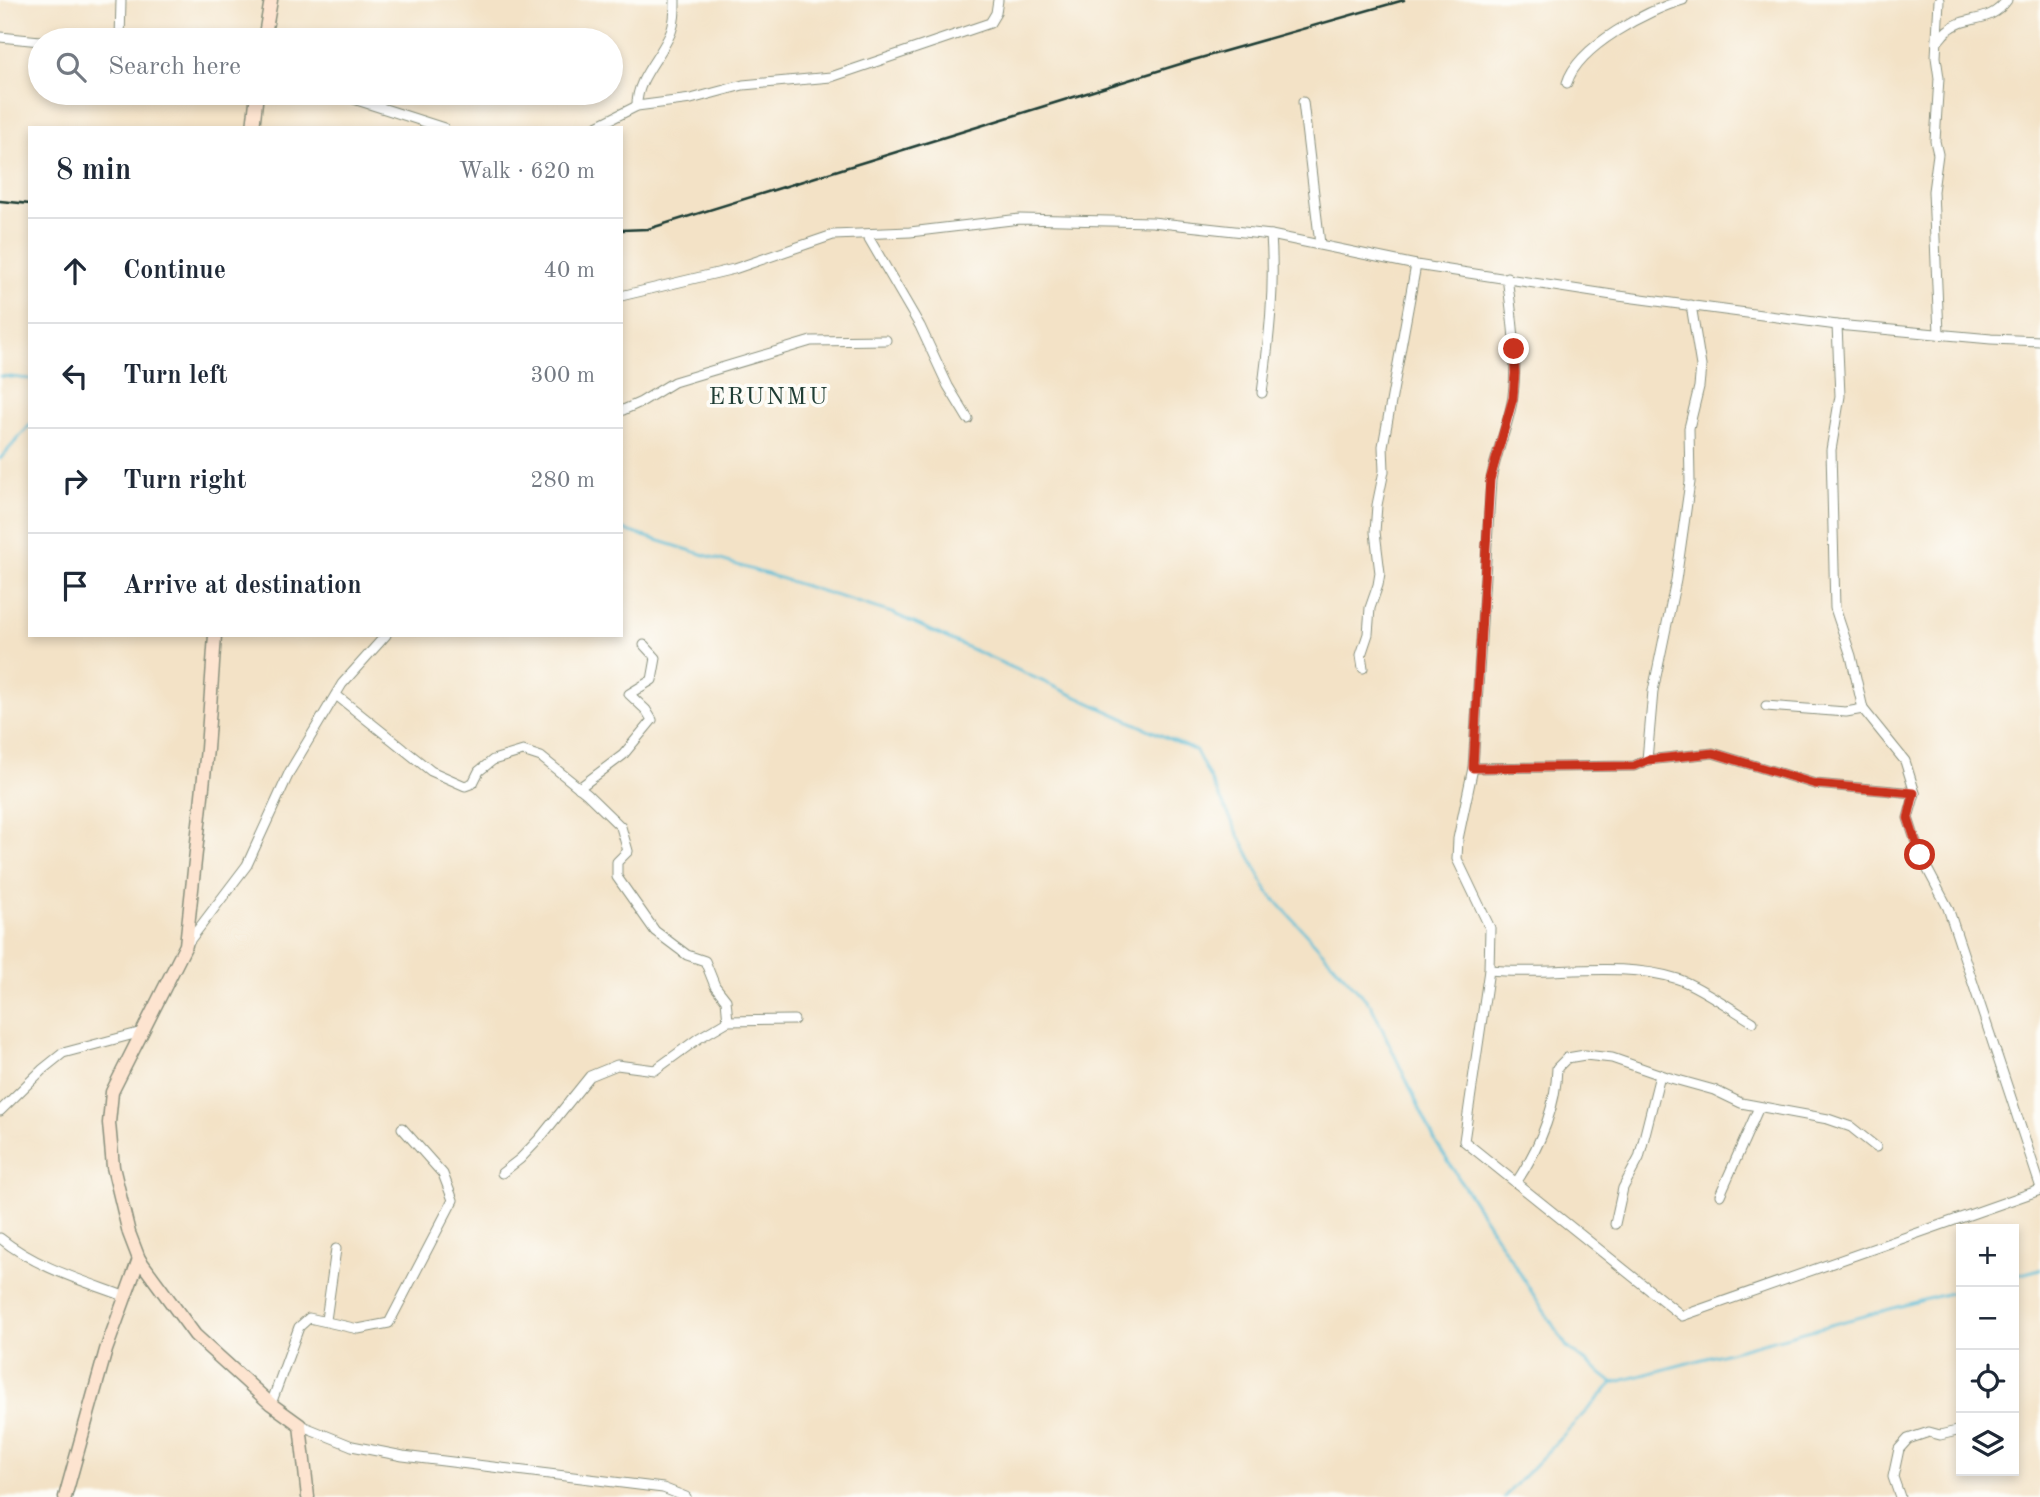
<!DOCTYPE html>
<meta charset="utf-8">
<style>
:root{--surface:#fff;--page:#f2f2f3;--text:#1f2937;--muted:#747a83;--line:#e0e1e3}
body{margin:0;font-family:"Old Standard TT",serif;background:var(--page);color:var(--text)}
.controls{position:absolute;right:21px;bottom:21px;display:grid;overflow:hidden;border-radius:0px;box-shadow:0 4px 10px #0003}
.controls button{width:63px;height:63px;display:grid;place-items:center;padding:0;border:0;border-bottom:2px solid var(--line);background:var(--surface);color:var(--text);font:35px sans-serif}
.stop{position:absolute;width:21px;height:21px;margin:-16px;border:5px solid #c8321e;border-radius:50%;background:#fff}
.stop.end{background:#c8321e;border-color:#fff;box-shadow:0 2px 7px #0008}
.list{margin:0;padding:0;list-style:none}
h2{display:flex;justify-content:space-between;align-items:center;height:91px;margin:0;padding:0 28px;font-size:30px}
h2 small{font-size:23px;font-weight:400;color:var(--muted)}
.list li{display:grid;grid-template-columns:46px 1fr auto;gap:21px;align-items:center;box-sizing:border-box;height:105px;padding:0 28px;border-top:2px solid var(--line)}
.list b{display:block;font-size:26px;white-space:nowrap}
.list em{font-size:23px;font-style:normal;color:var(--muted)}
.icon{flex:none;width:38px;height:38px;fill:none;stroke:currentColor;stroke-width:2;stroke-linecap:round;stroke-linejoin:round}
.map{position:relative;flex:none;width:2040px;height:1497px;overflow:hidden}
.search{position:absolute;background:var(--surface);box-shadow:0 4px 10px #0003;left:28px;top:28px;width:595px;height:77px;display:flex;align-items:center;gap:18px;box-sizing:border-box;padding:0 24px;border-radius:38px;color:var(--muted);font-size:26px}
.panel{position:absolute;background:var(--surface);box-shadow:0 4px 10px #0003;left:28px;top:126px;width:595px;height:511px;border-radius:0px}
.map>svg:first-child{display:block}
</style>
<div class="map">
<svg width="2040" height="1497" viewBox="0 0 2040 1497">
<rect width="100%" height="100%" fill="#fdfcf7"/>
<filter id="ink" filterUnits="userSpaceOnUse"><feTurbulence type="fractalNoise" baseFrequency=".0143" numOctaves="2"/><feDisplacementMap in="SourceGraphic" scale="14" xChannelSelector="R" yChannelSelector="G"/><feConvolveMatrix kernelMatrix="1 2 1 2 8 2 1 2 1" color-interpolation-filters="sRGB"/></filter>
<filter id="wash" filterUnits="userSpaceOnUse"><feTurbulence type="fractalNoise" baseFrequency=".00686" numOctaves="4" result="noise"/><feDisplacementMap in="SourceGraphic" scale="28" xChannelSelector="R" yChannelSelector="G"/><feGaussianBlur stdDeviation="1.57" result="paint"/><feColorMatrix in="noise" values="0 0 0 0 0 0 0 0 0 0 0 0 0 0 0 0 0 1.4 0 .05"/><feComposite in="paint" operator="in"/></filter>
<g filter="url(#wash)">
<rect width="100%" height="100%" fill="#f3e2c6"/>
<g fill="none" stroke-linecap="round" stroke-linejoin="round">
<g stroke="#5abdd8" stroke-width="2.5">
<path d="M0,376l30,3"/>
<path d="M0,459l30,-34"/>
<path d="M621,529l271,84 304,138 72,141 103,113 64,136 132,206 46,36"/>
<path d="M2014,1276l26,-7"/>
<path d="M1504,1497l109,-114 348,-93"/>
</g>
</g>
</g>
<g filter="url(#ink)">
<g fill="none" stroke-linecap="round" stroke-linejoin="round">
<g stroke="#89907d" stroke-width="11">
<g id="street">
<path d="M1939,0l-3,57 3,21 -4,63 3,13 -5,37 6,143"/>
<path d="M0,37l40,4"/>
<path d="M120,40l1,-40"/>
<path d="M1937,42c4,-4 7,-9 11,-12 20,-16 41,-5 59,-30"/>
<path d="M1567,83c11,-37 81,-73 116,-83"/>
<path d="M335,93l109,35"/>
<path d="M1303,102l17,142"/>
<path d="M637,106c-1,-27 24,-49 34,-74 4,-10 4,-21 4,-32"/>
<path d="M593,128l44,-22 54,-7 52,-14 88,-8 159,-54 6,-10 2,-13"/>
<path d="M867,235l53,91 28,60 20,33"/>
<path d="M1507,277c5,39 11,80 6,119 -4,29 -17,55 -22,84l-18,288 -15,71 -1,20 33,69 -1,42 -25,171 218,175 358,-126"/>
<path d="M621,296l113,-27 99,-34 77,-3 110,-13 132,3 119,13 145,30 203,31 218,29 154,14 49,2"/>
<path d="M1837,325l3,71 -9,54 4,158 16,48 12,53 42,52 10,32 -7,25 12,37 28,53 92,277"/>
<path d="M1262,393c7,-53 13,-104 9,-158"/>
<path d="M621,411l20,-9 33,-20 137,-41 75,-1"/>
<path d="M1363,668l-2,-13 7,-21 2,-26 8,-23 2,-12 -5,-41 2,-27 7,-34 -1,-25 33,-181"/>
<path d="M336,695l95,76 34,15 8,-3 6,-12 14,-11 30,-9 18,6 46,37 34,33 7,24 -11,11v15l38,54 32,24 18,6 10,25 11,14 2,21 -29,17 -44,32 -38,-5 -27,11 -50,62 -20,21 -18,14"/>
<path d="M1766,706l80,6 17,-3"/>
<path d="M1647,760l6,-69 23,-111 14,-98 -1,-54 10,-41 2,-21 -10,-61"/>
<path d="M1473,768l161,-2 13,-6 66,-7 102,31 100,9"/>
<path d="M579,788l44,-33 29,-35 -6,-10 -17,-16 23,-14 4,-22 -12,-13"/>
<path d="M187,944l60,-79 43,-94 52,-87 44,-49"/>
<path d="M1489,970c61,6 130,-10 189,9 21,7 55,31 75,43"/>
<path d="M728,1021l66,-1"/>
<path d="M0,1111l43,-42 20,-16 79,-21"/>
<path d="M1516,1183c23,-35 40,-73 41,-115l10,-10 18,-3 27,3 55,19 47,13 27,13 87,16 23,8 25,20"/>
<path d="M1720,1195l39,-88"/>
<path d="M1615,1224l8,-36 16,-30 21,-83"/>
<path d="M0,1238c36,29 81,42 124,58"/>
<path d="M326,1320l10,-71"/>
<path d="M271,1404l28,-77 10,-9 49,11 31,-6 64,-123 -10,-26 -41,-46"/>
<path d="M300,1425l52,21 51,10 260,32 23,9"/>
<path d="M1900,1497l-7,-20 6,-28 9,-10 21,-7 11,3 21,-5"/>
</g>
</g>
<g stroke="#89907d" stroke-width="15">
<g id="secondary">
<path d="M264,40l7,-40"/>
<path d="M253,128l4,-35"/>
<path d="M215,635l-8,114 -21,196 -74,147 -3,31 4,44 16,66 10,26 56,76 76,69 29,21 8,72"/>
<path d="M65,1497l41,-147 33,-91"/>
</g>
</g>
<use href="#street" stroke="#fff" stroke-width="9"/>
<use href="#secondary" stroke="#fde4d0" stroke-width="12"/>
<g stroke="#1f3d34" stroke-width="2.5">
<path d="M0,201l30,3"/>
<path d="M621,230l27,-1 542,-168 214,-61"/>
</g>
</g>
</g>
<g fill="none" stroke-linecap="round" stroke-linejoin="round" filter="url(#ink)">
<path stroke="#c8321e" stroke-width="9" d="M1514,349l1,24 -2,25 -23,82 -17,288 161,-2 13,-6 66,-7 102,31 99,9 -6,25 12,37"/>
</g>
<g text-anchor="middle" stroke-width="7" stroke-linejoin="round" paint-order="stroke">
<g font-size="24" letter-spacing="2" fill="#1f3d34" stroke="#fdfcf7">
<text x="769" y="404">ERUNMU</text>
</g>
</g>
</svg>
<div class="controls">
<button>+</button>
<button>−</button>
<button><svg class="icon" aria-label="locate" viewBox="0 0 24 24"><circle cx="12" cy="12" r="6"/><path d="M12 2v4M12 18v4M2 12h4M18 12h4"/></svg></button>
<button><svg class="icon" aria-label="layers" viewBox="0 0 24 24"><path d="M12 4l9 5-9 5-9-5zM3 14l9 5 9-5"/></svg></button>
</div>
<div class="stop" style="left:1920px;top:855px"></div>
<div class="stop end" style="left:1514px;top:349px"></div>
<div class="search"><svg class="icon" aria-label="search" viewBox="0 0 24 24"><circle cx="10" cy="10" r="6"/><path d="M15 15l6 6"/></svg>Search here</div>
<section class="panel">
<h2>8 min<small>Walk · 620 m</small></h2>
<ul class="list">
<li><svg class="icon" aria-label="ahead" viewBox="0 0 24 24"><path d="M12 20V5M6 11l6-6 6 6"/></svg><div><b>Continue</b></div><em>40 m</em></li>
<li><svg class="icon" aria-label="left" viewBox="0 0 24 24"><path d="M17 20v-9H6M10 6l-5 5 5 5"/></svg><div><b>Turn left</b></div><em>300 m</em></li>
<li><svg class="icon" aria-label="right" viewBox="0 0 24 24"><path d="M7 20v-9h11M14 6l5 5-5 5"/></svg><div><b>Turn right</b></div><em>280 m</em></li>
<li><svg class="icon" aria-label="arrive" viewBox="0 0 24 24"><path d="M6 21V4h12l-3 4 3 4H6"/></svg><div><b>Arrive at destination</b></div></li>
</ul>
</section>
</div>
